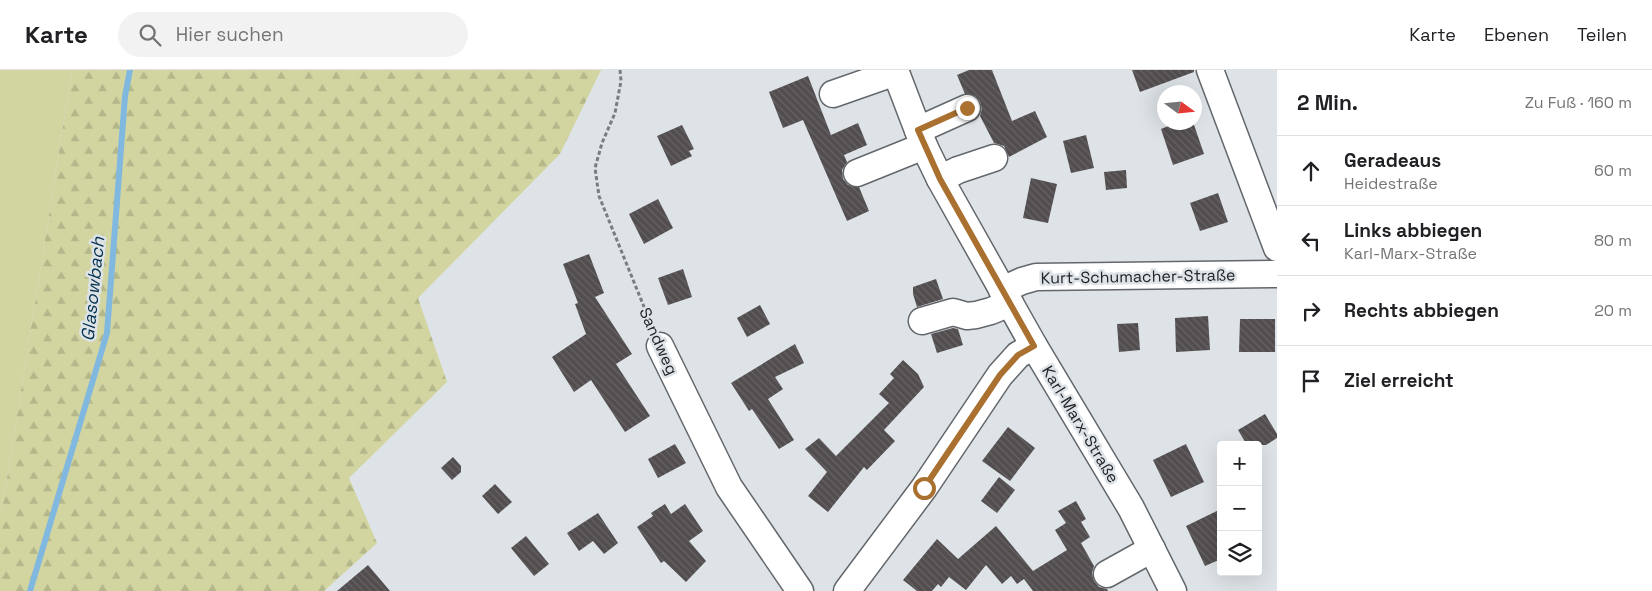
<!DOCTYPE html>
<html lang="de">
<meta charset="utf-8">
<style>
:root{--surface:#fff;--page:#f2f2f2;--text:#202124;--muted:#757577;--line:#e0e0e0}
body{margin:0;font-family:"Space Grotesk",sans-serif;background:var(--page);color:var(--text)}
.controls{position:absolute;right:15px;bottom:15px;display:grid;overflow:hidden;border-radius:5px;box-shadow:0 5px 20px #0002}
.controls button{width:45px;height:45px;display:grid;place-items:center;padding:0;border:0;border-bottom:1px solid var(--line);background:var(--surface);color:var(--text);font:25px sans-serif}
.compass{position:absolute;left:1157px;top:15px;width:45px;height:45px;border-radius:50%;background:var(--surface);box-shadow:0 5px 20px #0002;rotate:105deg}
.stop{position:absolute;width:15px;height:15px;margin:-11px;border:4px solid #aa702f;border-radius:50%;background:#fff}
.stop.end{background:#aa702f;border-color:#fff;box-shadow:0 1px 5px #0008}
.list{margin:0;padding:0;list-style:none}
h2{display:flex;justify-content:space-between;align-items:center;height:65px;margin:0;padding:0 20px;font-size:21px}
h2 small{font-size:16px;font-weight:400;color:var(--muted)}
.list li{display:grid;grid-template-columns:32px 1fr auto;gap:15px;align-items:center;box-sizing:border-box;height:70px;padding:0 20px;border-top:1px solid var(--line)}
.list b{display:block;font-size:19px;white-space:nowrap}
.list p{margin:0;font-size:16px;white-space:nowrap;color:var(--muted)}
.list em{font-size:16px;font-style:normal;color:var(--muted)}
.icon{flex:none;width:28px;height:28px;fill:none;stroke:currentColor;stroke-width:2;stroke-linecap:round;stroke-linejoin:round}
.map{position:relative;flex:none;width:1277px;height:521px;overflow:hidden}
header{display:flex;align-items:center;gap:30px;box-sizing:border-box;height:70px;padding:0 25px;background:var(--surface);border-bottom:1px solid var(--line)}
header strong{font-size:24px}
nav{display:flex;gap:28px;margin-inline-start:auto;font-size:18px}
.search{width:350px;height:45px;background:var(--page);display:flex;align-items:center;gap:12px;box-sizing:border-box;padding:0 18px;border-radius:28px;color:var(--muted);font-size:19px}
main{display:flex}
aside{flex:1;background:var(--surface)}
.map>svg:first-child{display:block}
</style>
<header>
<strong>Karte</strong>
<div class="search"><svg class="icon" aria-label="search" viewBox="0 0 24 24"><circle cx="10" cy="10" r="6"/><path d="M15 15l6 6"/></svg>Hier suchen</div>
<nav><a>Karte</a><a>Ebenen</a><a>Teilen</a></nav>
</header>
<main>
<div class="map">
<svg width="1277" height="521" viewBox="0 0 1277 521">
<defs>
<pattern id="forest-firs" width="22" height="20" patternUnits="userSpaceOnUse" patternTransform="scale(1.25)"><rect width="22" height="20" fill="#d2d5a0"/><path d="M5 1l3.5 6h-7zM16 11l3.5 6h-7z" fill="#b4b78a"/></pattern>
<pattern id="building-back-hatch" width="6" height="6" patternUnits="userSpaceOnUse" patternTransform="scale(1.25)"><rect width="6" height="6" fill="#524d4f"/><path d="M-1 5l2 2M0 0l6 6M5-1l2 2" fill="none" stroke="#676365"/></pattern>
</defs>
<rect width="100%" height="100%" fill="#dee3e7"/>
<path fill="#d2d5a0" d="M0,0h72l-70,440 -2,1z"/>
<path fill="url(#forest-firs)" d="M72,0h529l-41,84 -142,144 29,84 -98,96 28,65 -53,48h-324v-80l2,-1z"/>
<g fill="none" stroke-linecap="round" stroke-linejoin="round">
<path stroke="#81b8df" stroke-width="6" d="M30,521l77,-258 18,-237 5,-26"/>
</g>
<g fill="url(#building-back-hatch)">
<path d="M969,0h23l20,51 23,-10 12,26 -38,20 -5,-11 -10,-3 -14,-27 2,-7 -2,-8 -5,-5 -10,-2 -8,-19z"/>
<path d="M1132,0h62v2l-54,20z"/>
<path d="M808,6l23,59 27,-12 9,22 -23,10 3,7 -5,8 1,9 5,6 11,2 10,24 -22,10 -44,-101 -20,8 -14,-36z"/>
<path d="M1178,52h15l11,32 -31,11 -12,-36z"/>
<path d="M682,55l12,24 -5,2 3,5 -21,10 -14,-30z"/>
<path d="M1086,65l8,33 -23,5 -8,-32z"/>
<path d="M1126,100l1,18 -21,2 -2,-18z"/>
<path d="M1031,108l26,6 -9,39 -25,-5z"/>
<path d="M1218,123l10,29 -28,9 -10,-28z"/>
<path d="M658,129l15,29 -29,16 -15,-30z"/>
<path d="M589,184l15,39 -9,4 37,57 -16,10 34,52 -25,16 -34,-52 -17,12 -22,-35 34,-23 -11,-30 3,-1 -15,-39z"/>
<path d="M683,199l9,28 -24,8 -10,-27z"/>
<path d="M936,209l7,20 -26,8 -4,-13v-7z"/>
<path d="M760,235l10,19 -23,13 -10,-19z"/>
<path d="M1208,246l2,34 -34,2 -1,-34z"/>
<path d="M1240,249h35v33h-36z"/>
<path d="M1138,253l2,27 -21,2 -2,-28z"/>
<path d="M953,258l5,1 5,16 -26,8 -6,-19z"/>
<path d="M795,274l9,19 -29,14 8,12 -15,10 26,41 -15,9 -27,-40 -3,2 -18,-28z"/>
<path d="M903,290l15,14 6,13 -40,43 11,11 -28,29 -3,-3 -36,45 -20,-16 19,-24 -22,-23 14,-11 17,18 53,-53 -10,-9 15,-16 -4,-4z"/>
<path d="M1265,344l12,20v4l-11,7h-19l-9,-15z"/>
<path d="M1008,357l27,21 -25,33 -28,-20z"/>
<path d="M675,374l11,19 -28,15 -10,-19z"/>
<path d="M1186,374l18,38 -33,15 -18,-37z"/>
<path d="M453,387l8,9v6l-9,8 -11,-12z"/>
<path d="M999,407l16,13 -18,23 -16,-12z"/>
<path d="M495,414l17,18 -14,12 -16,-18z"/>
<path d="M1076,431l10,18 -5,3 9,15 -9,6 13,23 -2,7 2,8 5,6 8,2 1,2h-75l-9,-12 -7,5 -6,-8 -9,8 -16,-19 -20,25 -17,-13 -8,10 -3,-3 -6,7h-15l-14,-11 34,-41 21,20 38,-33 37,45 34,-21 -12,-20 11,-7 -8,-12z"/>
<path d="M665,434l6,10 14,-10 18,27 -14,10 17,20 -20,21 -22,-21 -3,2 -24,-36 16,-11 -2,-3z"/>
<path d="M1221,439v50l-16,7 -19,-40z"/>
<path d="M598,443l20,30 -14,11 -11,-13 -14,10 -12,-18z"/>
<path d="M526,466l23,28 -15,12 -23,-28z"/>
<path d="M368,495l22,26h-53z"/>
</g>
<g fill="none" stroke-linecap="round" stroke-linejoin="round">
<g stroke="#63676b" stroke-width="29">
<g id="minor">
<path d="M895,0l29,76 16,33 94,167 97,162 42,83"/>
<path d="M1210,0l67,178"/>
<path d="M833,24l63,-22"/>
<path d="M918,60l49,-22"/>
<path d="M857,103l67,-27"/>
<path d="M940,109l18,-9 36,-12"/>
<path d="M1002,220l20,-9 14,-4 241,-3"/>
<path d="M922,251l31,-9 14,4 9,-1 15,-4 19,-8"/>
<path d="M660,276l69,141 71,104"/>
<path d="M1107,504l45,-25"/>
<path d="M847,521l77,-103 76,-113 18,-20 16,-9"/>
</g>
</g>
<path stroke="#7a7d80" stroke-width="3" stroke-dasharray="4 2.5" stroke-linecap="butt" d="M620,0l1,11 -6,32 -13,30 -7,25 4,28 52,128"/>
<use href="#minor" stroke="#fff" stroke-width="26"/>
</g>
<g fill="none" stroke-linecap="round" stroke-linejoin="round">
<path stroke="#aa702f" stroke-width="6" d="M924,418l76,-113 18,-20 16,-9 -94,-167 -22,-49 49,-22"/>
</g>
<g text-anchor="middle" stroke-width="5" stroke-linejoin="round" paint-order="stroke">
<g font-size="16" fill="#222426" stroke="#dee3e7">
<text transform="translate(1138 206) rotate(-1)" y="6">Kurt-Schumacher-Straße</text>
<text transform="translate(659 271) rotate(66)" y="6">Sandweg</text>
<text transform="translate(1081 354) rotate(59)" y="6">Karl-Marx-Straße</text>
</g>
<g font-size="18" font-style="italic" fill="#05324d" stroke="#dee3e7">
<text transform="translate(93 219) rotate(-84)" y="6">Glasowbach</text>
</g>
</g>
</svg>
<div class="controls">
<button>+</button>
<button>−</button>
<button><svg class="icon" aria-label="layers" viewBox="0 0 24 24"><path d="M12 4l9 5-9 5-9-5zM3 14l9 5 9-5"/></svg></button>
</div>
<svg class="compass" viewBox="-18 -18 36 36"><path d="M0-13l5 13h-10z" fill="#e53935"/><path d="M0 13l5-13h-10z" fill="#757577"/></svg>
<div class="stop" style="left:924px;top:418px"></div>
<div class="stop end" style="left:967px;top:38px"></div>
</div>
<aside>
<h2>2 Min.<small>Zu Fuß · 160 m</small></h2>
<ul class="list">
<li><svg class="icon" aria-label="ahead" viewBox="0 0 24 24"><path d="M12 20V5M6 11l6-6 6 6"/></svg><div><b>Geradeaus</b><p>Heidestraße</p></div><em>60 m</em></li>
<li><svg class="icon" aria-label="left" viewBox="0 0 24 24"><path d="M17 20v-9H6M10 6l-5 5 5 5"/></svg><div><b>Links abbiegen</b><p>Karl-Marx-Straße</p></div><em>80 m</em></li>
<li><svg class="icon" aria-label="right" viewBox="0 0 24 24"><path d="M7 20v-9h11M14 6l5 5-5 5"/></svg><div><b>Rechts abbiegen</b></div><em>20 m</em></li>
<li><svg class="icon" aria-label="arrive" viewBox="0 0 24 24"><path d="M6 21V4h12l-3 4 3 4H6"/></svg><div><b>Ziel erreicht</b></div></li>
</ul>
</aside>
</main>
